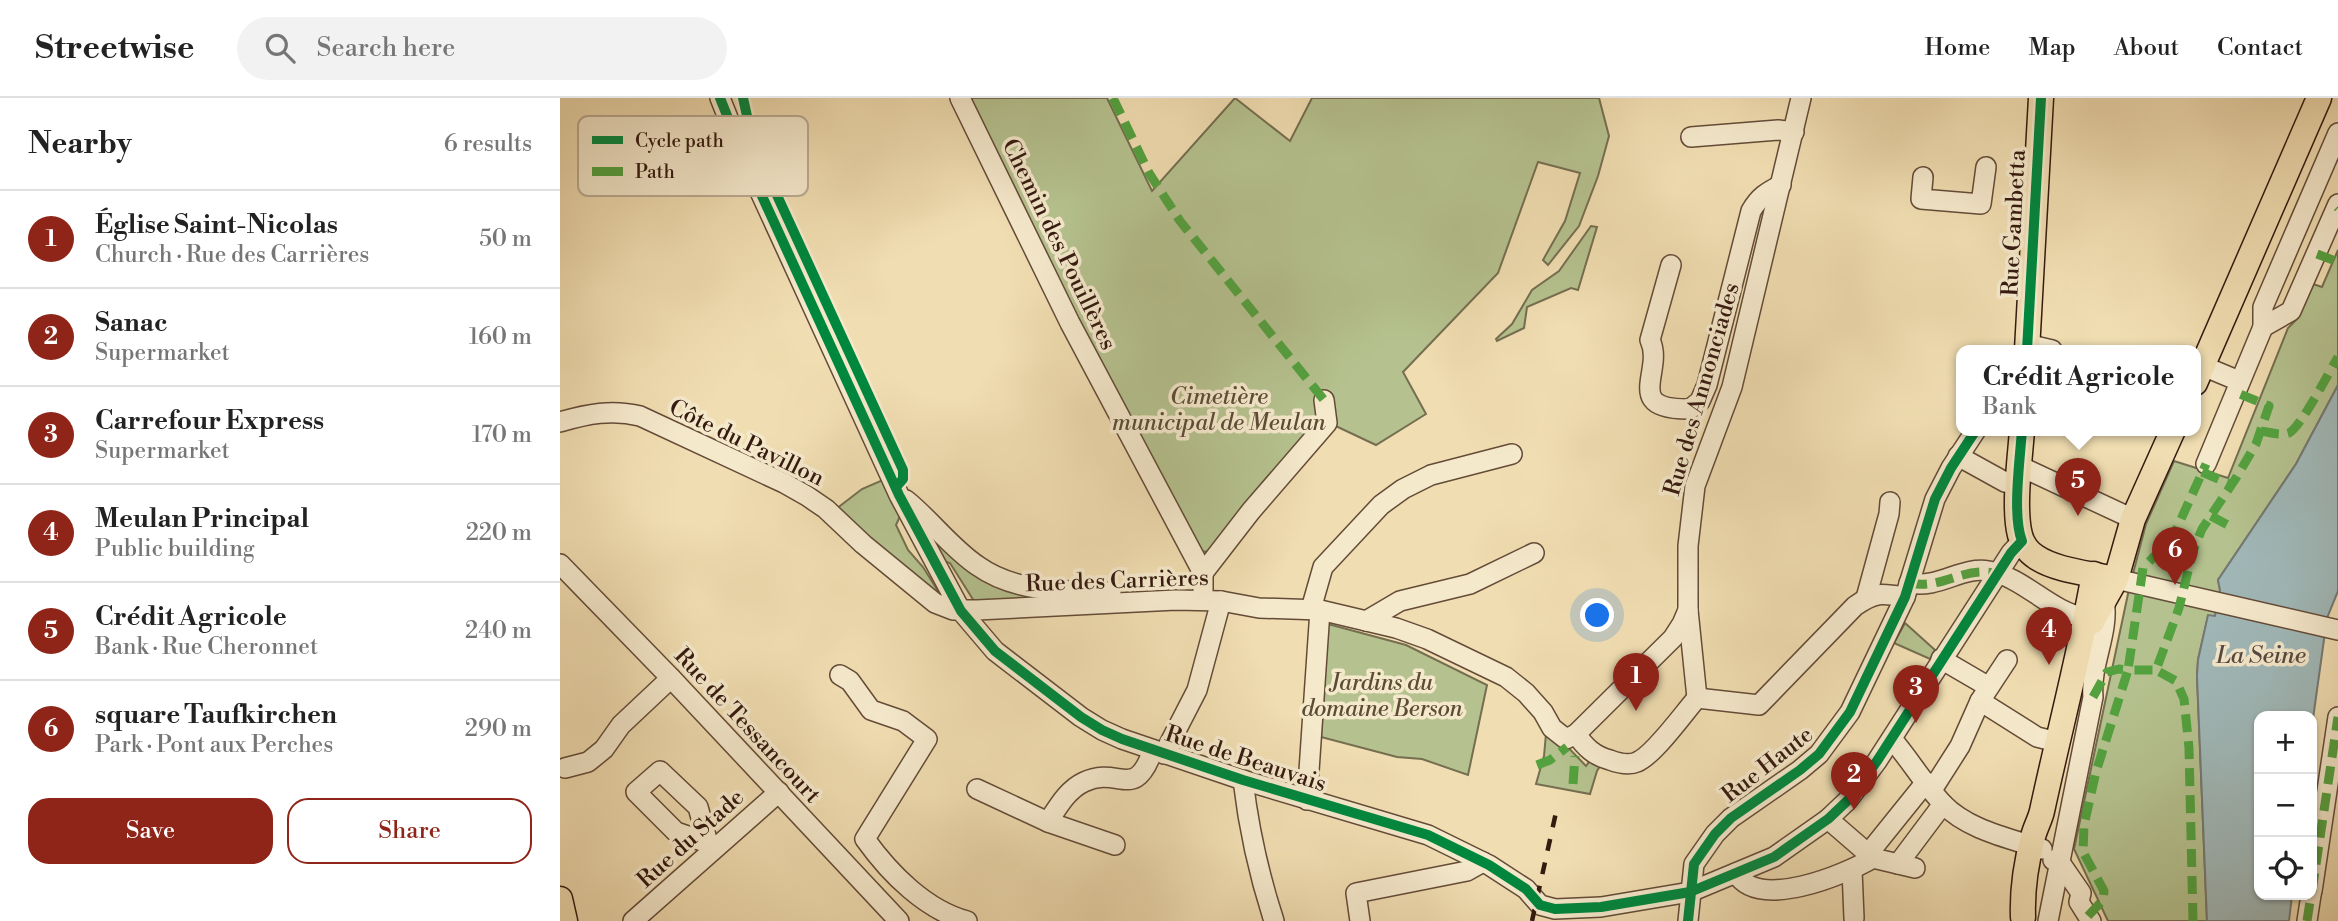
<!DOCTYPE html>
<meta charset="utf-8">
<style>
:root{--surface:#fff;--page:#f2f2f2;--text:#222;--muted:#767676;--line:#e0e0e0;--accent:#8f2418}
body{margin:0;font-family:"Libre Bodoni",serif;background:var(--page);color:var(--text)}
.controls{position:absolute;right:21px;bottom:21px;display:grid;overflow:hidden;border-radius:14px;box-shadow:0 2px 5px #0004}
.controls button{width:63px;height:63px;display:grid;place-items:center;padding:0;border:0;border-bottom:2px solid var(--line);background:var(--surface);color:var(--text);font:35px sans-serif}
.you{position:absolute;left:1038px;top:518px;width:24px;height:24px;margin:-18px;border:5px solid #fff;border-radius:50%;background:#1a73e8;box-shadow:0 0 0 10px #1a73e833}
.badge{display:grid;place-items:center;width:46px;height:46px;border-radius:50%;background:var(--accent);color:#fff;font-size:23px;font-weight:700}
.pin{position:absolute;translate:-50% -58px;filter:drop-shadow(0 2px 4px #0008)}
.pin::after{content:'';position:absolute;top:37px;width:24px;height:21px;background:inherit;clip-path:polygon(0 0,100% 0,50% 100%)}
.popup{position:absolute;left:1396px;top:247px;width:245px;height:91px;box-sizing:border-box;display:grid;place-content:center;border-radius:14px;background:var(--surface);filter:drop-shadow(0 2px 5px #0005);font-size:23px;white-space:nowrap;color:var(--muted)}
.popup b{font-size:26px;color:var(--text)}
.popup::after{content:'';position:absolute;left:50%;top:100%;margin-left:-14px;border:14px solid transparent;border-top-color:var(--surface)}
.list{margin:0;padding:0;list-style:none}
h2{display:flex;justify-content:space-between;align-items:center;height:91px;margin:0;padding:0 28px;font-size:30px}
h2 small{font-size:23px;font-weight:400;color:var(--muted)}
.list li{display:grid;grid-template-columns:46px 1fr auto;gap:21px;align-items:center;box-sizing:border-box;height:98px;padding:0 28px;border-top:2px solid var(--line)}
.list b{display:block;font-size:26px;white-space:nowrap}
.list p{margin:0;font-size:23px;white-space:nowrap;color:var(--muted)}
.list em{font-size:23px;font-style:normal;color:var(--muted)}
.actions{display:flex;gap:14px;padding:21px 28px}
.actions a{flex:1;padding:16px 0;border:2px solid var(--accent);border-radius:21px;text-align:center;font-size:24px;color:var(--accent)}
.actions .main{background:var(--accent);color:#fff}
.icon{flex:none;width:38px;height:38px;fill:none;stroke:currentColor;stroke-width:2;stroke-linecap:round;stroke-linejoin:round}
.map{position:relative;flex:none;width:1778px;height:823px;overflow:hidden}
header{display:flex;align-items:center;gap:42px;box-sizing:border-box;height:98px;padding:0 35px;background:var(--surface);border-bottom:2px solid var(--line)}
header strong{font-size:33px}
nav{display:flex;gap:38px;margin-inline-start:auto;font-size:24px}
.search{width:490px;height:63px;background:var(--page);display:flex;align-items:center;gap:18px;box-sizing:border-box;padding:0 24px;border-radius:38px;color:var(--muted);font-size:26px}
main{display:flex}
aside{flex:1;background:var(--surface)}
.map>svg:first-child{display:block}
</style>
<header>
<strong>Streetwise</strong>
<div class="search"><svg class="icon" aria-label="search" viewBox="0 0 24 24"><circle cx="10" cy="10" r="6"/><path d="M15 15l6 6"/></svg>Search here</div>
<nav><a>Home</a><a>Map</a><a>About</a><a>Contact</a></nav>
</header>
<main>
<aside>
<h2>Nearby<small>6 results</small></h2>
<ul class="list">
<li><span class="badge">1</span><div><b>Église Saint-Nicolas</b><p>Church · Rue des Carrières</p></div><em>50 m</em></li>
<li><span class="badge">2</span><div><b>Sanac</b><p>Supermarket</p></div><em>160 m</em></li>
<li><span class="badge">3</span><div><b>Carrefour Express</b><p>Supermarket</p></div><em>170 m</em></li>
<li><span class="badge">4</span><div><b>Meulan Principal</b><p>Public building</p></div><em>220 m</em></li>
<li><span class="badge">5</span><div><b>Crédit Agricole</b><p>Bank · Rue Cheronnet</p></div><em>240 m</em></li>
<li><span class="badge">6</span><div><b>square Taufkirchen</b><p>Park · Pont aux Perches</p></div><em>290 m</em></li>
</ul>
<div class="actions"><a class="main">Save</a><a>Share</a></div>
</aside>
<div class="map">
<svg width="1778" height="823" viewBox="0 0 1778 823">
<rect width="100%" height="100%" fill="#f0ddb1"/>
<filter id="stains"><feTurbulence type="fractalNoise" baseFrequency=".00286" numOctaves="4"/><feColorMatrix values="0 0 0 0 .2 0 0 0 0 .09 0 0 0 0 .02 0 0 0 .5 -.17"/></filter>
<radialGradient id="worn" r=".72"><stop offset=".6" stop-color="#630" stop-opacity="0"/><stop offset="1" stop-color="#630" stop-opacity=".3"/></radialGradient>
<g fill="#b5c28f" stroke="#756e50" stroke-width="2">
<path d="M404,0h143l45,93 83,-93 55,43 22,-43h287l10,38 -11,40 -19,50 -31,39 -5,-5 22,-39 15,-48 -42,-11 -40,111 -95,99 23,42 -50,31 -53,-25 -110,132 -17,-1z"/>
<path d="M1031,128l6,1 -19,63 -7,-2 -44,19 -3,21 -27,13 -1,-2 16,-15 20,-34 27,-19z"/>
<path d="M1778,152v135l-42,79 -78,116 2,10 -5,27 -7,-1 -10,44 -1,16 10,245h-99l-34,-72 55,-260 17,-65 28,-63 54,17 60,-150 10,-10 15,-34 9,3z"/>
<path d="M325,381l16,35 -5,11 12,25 15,17 15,24 -1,2 -3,1 -98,-85 26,-20z"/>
<path d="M366,428l61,53 155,20 -168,2 -24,-38 -4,-1z"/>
<path d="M1345,525l30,27 -5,9 -36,-16z"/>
<path d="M768,526l78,21 81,40 -19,90 -46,-16 -25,-2 -76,-20z"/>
<path d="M986,636l14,5 26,27 6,-8 10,5 -5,8 -7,23 -54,-10 8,-28z"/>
</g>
<path fill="#a0b8b8" stroke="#757975" stroke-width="2" d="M1778,287v206l-11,27 -15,108v-10h-53v179h33l-3,26h-82l-10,-245 1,-16 10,-45 7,1 5,-26 -2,-10 78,-116z"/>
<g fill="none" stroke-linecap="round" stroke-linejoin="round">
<g stroke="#644b38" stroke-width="22">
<g id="minor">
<path d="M160,0l20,50 159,347 62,116 34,40 86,66 21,13 20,9 121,41 185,55 61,30 37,24 14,16 15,4 46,-2 89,-15 84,-35 54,-38 20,-19 29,-39 134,-208 11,-12"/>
<path d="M400,0l110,225 133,250v27"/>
<path d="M1131,39l87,-7 16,2"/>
<path d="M1363,79l-2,22 60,5 5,-37"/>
<path d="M1111,167l-21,75c15,31 -29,70 40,69l10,-8 7,-16 44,-174c8,-14 16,-19 30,-26"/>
<path d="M1703,229l28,-16 47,-107"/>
<path d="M1467,246l25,6"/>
<path d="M1643,268l36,15"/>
<path d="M0,324c27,-8 52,-13 80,-6l144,67 23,13 19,13 37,35 72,59 18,7h24l199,-10 45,1 38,7 61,2 76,18 31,11 79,38 20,16 17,19 9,16 14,11 10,-5 97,-96 9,-14 6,-14"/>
<path d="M1398,358l47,26 14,2"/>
<path d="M1646,366l57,-137v-20l75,-174"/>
<path d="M1460,370l8,2 105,49"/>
<path d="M346,402c25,20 45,48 72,66 38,27 88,25 133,26"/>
<path d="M0,466l111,114 228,243"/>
<path d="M643,475l48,-62 76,-88 -3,-23"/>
<path d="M1556,481l222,51"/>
<path d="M1349,485c31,6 52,-17 80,-12 36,7 61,41 97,47"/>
<path d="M1306,500l23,-84 1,-12"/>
<path d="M751,511l12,-42 58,-62 22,-16 28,-14 81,-21"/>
<path d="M806,523l34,-20 70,-17 64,-31"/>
<path d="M1381,561l48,28"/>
<path d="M280,577l10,6 21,29 32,11 24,18 -62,100c25,35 61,71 102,82"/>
<path d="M1137,600l-9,-88v-64l7,-60 37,-99 69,-289"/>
<path d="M1137,600l62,7 96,-99c20,-14 26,-13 50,-9"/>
<path d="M1420,603l57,36 20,5"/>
<path d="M1016,636c9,13 18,22 34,26 8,3 18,6 27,2 17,-7 46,-48 60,-64"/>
<path d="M1332,641c18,21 32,45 51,65 25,26 66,34 99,45"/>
<path d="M604,656l33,-64 24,-89"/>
<path d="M5,670l23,-6 16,-13 17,-24 50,-47"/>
<path d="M683,682c6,51 15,92 31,141"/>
<path d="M417,691l71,33c10,-15 19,-32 36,-40 36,-17 50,21 69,-32"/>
<path d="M1372,692l28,-44 20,-45 27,-41"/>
<path d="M747,702l13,-190"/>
<path d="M1268,721l45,39 42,10"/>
<path d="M488,724l67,23"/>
<path d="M148,745l-10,-36 -38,-36 -24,21 40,40 32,11 5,7"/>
<path d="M1308,756l58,-72"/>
<path d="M1493,762l6,1 22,32 -2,9 12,19"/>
<path d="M1338,766l45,-60"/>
<path d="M1292,772l2,48"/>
<path d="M1176,775c22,38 108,2 137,-15"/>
<path d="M1752,793l26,-174"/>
<path d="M73,823l146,-129"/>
<path d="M800,823l-4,-28 111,-22 16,-9"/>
<path d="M1128,823l6,-57 21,-30 16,-16 69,-48 19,-16 31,-42 55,-115 30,-98 16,-31 25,-38"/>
<path d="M1488,823l45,-224c-3,-34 17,-64 11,-98"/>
<path d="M1747,823l4,-26"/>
</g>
</g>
<g stroke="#351a10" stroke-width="27">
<g id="major">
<path d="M1467,252l14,-252"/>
<path d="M1635,285l124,-285"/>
<path d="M1462,332c-2,29 -9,78 -2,105 2,8 8,17 16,22 19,13 51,16 73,21"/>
<path d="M1532,524l24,-43 17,-60 40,-89"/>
<path d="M0,801l5,22"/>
<path d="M1463,819c-1,-27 3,-54 10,-80 2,-9 7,-17 9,-26 17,-79 38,-157 52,-237"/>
</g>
</g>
<use href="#minor" stroke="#f5e9cc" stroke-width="19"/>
<use href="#major" stroke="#f0ddb1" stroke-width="24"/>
<path stroke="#351a10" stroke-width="4.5" stroke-dasharray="12 12" stroke-linecap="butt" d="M972,823l25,-113"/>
<g stroke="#53a13f" stroke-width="9" stroke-dasharray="18 9" stroke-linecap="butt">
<path d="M553,0l36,75 31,48 144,179"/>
<path d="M1777,109l1,1"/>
<path d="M1757,156l21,8"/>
<path d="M1701,333c8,1 20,5 28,2 12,-6 40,-61 49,-76"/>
<path d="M1642,374l30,13"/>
<path d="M1651,418l17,9"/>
<path d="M1349,485c35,7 54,-18 89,-9"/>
<path d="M1533,599l14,-25 12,-3 9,1 15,-102 23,-24 11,-16 29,-64"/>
<path d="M977,667l13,-5 17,-13"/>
<path d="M1013,686l2,-28"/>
<path d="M1752,793l26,-174"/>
<path d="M1528,818l15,-16 1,-9 -21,-39 1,-27 12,-53 32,-102h28"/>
<path d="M1633,823l-4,-173 -5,-49 -8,-18 -20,-11 23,-62 14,-57 9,-22 34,-51 20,-34 13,-38 -34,-14"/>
<path d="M1747,823l4,-26"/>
</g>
<g stroke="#f5e9cc" stroke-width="15">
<g id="cycleway">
<path d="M160,0l20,50 159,347 62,116 34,40 86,66 21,13 20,9 121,41 185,55 61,30 37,24 14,16 15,4 46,-2 89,-15 84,-35 54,-38 20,-19 29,-39 134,-208 11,-12c-10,-25 -2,-82 0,-111"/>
<path d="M183,0l10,45 150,327v9l-7,8"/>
<path d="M1467,252l14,-252"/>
<path d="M1128,823l6,-57 21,-30 16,-16 69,-48 19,-16 31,-42 55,-115 30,-98 16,-31 25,-38"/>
</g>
</g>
<use href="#cycleway" stroke="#00873e" stroke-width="10"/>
</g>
<g text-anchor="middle" stroke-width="7" stroke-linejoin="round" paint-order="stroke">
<g font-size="23" fill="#351a10" stroke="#f5e9cc">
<text transform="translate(1453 125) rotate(-87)" y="8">Rue Gambetta</text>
<text transform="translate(500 146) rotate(64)" y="8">Chemin des Pouillères</text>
<text transform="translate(1141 291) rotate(-74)" y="8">Rue des Annonciades</text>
<text transform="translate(187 344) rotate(26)" y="8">Côte du Pavillon</text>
<text transform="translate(557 482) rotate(-2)" y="8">Rue des Carrières</text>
<text transform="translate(188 627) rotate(47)" y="8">Rue de Tessancourt</text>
<text transform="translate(686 660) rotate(18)" y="8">Rue de Beauvais</text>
<text transform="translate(1207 666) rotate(-38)" y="8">Rue Haute</text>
<text transform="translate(130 740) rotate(-42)" y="8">Rue du Stade</text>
</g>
<g font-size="23" font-style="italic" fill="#5b4c36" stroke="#f5e9cc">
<text x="659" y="306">Cimetière<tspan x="659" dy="26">municipal de Meulan</tspan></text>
<text x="822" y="592">Jardins du<tspan x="822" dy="26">domaine Berson</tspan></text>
</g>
<g font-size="24" font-style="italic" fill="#554942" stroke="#f5e9cc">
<text x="1701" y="565">La Seine</text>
</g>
</g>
<rect x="18" y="18" width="230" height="80" rx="10" fill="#f5e9cc" stroke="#bbab94" stroke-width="2"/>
<rect x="32" y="38" width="31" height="8" fill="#00873e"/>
<rect x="32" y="69" width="31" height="9" fill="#53a13f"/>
<g font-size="19" fill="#351a10">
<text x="75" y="49">Cycle path</text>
<text x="75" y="80">Path</text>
</g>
<rect width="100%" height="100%" filter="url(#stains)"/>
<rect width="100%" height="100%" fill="url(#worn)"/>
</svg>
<div class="controls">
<button>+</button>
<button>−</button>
<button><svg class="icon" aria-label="locate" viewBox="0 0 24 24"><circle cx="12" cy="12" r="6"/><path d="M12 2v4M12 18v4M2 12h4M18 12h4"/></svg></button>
</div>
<div class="you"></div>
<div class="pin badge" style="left:1076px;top:613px">1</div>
<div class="pin badge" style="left:1294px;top:712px">2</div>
<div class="pin badge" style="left:1356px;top:625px">3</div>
<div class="pin badge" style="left:1489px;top:567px">4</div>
<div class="pin badge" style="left:1518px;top:418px">5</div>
<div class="popup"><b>Crédit Agricole</b>Bank</div>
<div class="pin badge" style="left:1615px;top:487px">6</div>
</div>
</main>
